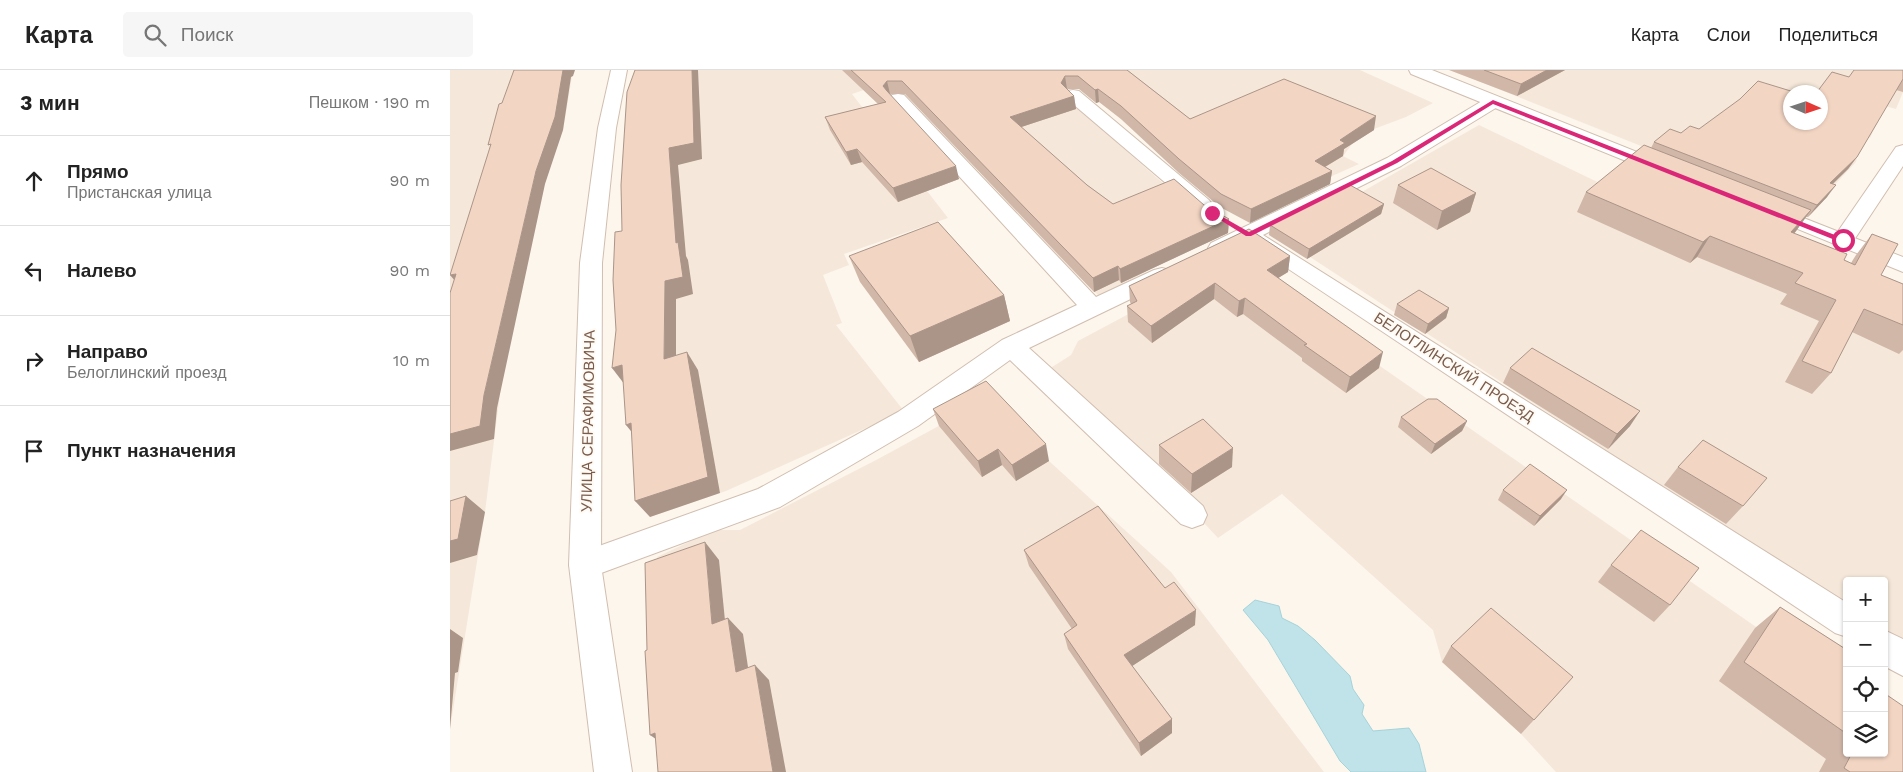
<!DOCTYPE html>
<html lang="ru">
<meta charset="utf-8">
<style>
:root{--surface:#fff;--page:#f6f6f6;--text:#222;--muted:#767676;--line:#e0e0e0}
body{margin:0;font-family:"Work Sans",sans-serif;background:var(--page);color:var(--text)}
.controls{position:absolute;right:15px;bottom:15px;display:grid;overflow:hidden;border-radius:5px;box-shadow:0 1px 4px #0004}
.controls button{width:45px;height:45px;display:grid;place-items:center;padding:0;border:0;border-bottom:1px solid var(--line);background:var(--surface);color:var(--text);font:25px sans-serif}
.compass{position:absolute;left:1333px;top:15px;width:45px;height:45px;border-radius:50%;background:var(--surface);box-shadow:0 1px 4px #0004;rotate:93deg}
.stop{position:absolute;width:15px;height:15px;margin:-11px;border:4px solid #db2777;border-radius:50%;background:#fff}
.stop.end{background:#db2777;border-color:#fff;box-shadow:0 1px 5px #0008}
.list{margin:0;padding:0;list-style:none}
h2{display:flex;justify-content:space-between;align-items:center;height:65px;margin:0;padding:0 20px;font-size:21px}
h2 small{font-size:16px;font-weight:400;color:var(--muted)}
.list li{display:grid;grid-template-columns:32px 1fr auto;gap:15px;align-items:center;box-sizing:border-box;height:90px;padding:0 20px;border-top:1px solid var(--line)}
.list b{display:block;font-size:19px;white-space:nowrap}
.list p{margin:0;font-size:16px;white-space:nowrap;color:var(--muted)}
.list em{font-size:16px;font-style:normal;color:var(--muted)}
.icon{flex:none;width:28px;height:28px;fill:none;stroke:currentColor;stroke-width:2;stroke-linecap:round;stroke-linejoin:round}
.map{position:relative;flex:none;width:1453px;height:702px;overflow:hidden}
header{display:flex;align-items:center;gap:30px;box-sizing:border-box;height:70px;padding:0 25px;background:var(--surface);border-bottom:1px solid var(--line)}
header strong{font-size:24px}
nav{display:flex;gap:28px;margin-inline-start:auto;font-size:18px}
.search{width:350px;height:45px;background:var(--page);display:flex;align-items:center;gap:12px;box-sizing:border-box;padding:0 18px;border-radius:5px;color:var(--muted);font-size:19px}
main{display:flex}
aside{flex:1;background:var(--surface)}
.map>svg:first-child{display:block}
</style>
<header>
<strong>Карта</strong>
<div class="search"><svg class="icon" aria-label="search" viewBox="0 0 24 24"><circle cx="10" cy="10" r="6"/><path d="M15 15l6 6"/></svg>Поиск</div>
<nav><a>Карта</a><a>Слои</a><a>Поделиться</a></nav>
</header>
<main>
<aside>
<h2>3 мин<small>Пешком · 190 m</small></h2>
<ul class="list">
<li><svg class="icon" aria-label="ahead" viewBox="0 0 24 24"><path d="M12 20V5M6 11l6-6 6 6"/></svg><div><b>Прямо</b><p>Пристанская улица</p></div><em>90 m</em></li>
<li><svg class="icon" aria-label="left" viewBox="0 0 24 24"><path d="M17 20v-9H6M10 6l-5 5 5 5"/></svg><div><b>Налево</b></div><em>90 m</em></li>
<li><svg class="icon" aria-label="right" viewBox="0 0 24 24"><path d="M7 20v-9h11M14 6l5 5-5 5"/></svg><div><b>Направо</b><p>Белоглинский проезд</p></div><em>10 m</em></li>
<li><svg class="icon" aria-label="arrive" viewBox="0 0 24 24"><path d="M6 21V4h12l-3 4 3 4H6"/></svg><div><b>Пункт назначения</b></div></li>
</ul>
</aside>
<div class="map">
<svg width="1453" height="702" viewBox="0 0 1453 702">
<rect width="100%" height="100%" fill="#fdf6ec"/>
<g fill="#f5e8da" fill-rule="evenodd">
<path d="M0,0h123l-10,61 -17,46 -45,209 -16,126 -35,217z"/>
<path d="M193,0h717l73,33 -27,14 -32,12 -21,14 -10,13 16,8 -56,25 -165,-55 -64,-55 -28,4 32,25 96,85 20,49 -50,31 -45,23 -57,-54 -142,-164 -48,16 96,124 -104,36 5,11 -26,10 19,48 -6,2 68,86 -178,80 -76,26z"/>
<path d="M1001,0h452v22l-7,17 -11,-3 -15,32 -8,-3 -6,27 -29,31v4l-16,17zM1340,22h30v30h-30z"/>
<path d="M1029,55l129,62 295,119v338l-19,-12v-51h-37v27l-537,-351 43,-60z"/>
<path d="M737,222l102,11 548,380 10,70h37l19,19h-347l-35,-38 -79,-72 -9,-32 -151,-136 -64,44 -68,-73 -109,-91 30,-19 7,-14 58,-31z"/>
<path d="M540,328l59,63 122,111 153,200h-647l-16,-192 -4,-23 57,-27h26l138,-71z"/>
</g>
<path fill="#bfe3e8" stroke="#a5d3da" d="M805,530l24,6 3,12 16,8 17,14 35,36 3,13 11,16 -2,9 11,17 36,-3 10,16 7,28h-75l-11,-11 -72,-121 -25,-30z"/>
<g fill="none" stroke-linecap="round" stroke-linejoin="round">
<g stroke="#d1beb0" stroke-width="2">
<g id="minor">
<path d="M623,20l6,1 130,109 3,4 -3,4 -7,2 -7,-2 -128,-109 -3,-4 3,-4z"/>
<path d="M448,24l6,1 192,202 58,-27 8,-2 8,2 4,5 -4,5 -141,68 174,158 4,9 -4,9 -11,4 -11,-4 -171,-164 -92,66 -138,81 -195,72 -11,-4 -5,-10 5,-10 184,-66 140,-77 104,-72 75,-35 -185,-202 -3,-4 3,-4z"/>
<path d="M1043,27l6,1 3,4 -3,4 -98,60 -138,69 584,368v34l-12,-4 -587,-391 -21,11 -8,2 -8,-2 -3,-5 3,-5 176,-85 100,-60z"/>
<path d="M1453,75v21l-49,74 -3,5 -8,2 -8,-2 -3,-5 64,-93z"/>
<path d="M1434,560l19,9v37l-19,-10z"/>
</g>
</g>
<g stroke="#d1beb0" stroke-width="2">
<g id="tertiary">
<path d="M161,0h16l-11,58 -14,135 -1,302 31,207h-38l-25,-207 11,-302 18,-135z"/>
<path d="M959,0h23l240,96 3,4 -3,4h-14l-247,-100z"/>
<path d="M1318,134l135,53v15l-142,-58 -4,-4 4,-4z"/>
</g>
</g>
<use href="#minor" fill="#fff" fill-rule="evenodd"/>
<use href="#tertiary" fill="#fff" fill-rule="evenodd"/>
</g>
<g fill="#d1b7a8">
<path d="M392,0h285l63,49 184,11 -30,19 -1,7 -18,11 7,4 -2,13 -80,39 -30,-16 -41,-34 -58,-54 -22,-17 -3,1 -17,-14h-12l7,7 2,13 -55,18 66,58 26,19 91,1 25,14 -1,14 -107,50 -2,-3 -25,12 -189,-198h-15v1l69,84 -61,23 -36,-40 -11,3 -21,-35 -5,-13 53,-13z"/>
<path d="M999,0h116l-48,26z"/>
<path d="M1453,0v22l-7,-2 -39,67 -9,12 -15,15 -6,13 -19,20h-2l-12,17 50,26 7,3 5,-8 16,-21 9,41 22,9v66l-4,4 -47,-22 -21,41 -19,21 -27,-12 34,-61 -39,-17 7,-10 -90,-37 -7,6 -113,-51 9,-20 65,-44 3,-6 27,-9 18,-4 91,-7 59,-45z"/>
<path d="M948,115l78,8 -6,19 -33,18 -44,-27z"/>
<path d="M934,134l-3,10 -74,45 -38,-24 1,-10z"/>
<path d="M399,186l155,39 6,26 -91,41 -59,-80z"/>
<path d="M840,186l-2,16 -10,6 101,90 -33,25 -44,-32v-3l-59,-44 -6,3 -23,-18 -62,44 -24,-21 -1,-16 4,-2 -1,-2 -1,-16z"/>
<path d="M947,234l52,4 -3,10 -21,16 -31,-19z"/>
<path d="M1060,298l120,58 -22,23 -105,-66z"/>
<path d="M483,339l116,52 -33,20 -14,-16 -20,12 -43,-51z"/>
<path d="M951,347l66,4 -5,10 -31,23 -33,-27z"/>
<path d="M709,375l73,22 -41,26 -32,-29z"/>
<path d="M1228,397l65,39 -17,18 -62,-39z"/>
<path d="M1053,420l58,9 -27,27 -36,-26z"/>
<path d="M574,480l171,75 -63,41 40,53v14l-31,23 -73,-107 -4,-15 8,-5 -43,-63z"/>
<path d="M1161,495l59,40 -16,17 -56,-40z"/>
<path d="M1330,537l67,43v103h37l19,19h-84l7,-13 -107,-78 36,-53z"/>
<path d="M1001,576l122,31 -52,57 -79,-72z"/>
</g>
<g fill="#aa9588">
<path d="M113,0h12l-2,6 -2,1 -8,53 -18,54 -48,224 -3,31 -44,12v-17l34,-39 52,-224z"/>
<path d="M242,0h6l4,89 -24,6 8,91 2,4 5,34 -17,5v77l-12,-17 1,-78 4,-133z"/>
<path d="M1097,0h18l-48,26 4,-12z"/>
<path d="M615,6l2,13 -6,-6z"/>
<path d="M437,11l3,13 -3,5 -4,-13z"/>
<path d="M648,19l1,13 -3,1 -1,-13z"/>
<path d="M624,26l2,13 -64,21 -2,-13z"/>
<path d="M926,46l-2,14 -30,19 -1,7 -30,18 2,-13 25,-21z"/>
<path d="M407,79l5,13 -11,3 -5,-13z"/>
<path d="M1407,87l-9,12 -27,26 9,-12z"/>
<path d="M506,96l3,13 -61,23 -5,-14z"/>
<path d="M882,101l-2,13 -80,39 1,-14z"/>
<path d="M1386,115l-9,12 -19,20 9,-12z"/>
<path d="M1026,123l-6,19 -33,18 5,-19z"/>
<path d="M934,134l-3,10 -74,45 2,-10z"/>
<path d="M1361,140l-15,21 -20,22 15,-21z"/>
<path d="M779,149l-1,14 -107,50 -1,-14z"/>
<path d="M1260,166l-13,21 -7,6 13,-21z"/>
<path d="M840,186l-2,16 -23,14 2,-16z"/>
<path d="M668,196l1,14 -25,12 -1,-14z"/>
<path d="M6,204l6,15 -12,-14z"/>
<path d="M765,213l-1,16 -62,44 -1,-17z"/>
<path d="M554,225l6,26 -91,41 -9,-26z"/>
<path d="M795,228l-2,16 -6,3 2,-16z"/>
<path d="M999,238l-3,10 -21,16 3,-10z"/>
<path d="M237,282l11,18 22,123 -70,24 -15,-16z"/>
<path d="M933,282l-4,16 -33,25 4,-16z"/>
<path d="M172,295l3,20 -13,-17z"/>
<path d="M1190,341l-10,15 -22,23 9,-15z"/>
<path d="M1017,351l-5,10 -31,23 4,-10z"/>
<path d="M181,353l8,18 -13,-16z"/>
<path d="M596,374l3,17 -33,20 -4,-16z"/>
<path d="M783,378l-1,19 -41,26 1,-19z"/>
<path d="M548,379l4,16 -20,12 -4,-16z"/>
<path d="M1117,420l-6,9 -27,27 6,-10z"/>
<path d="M16,426l19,16 -8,43 -27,8v-22z"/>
<path d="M255,472l14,18 8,81 -15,-17z"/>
<path d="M746,540l-1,15 -69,45 -2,-15z"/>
<path d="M278,548l15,16 8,53 -15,-15z"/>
<path d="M0,559l13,9 -5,34 -3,1 -5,56z"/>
<path d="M305,595l14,15 17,92h-13z"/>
<path d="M722,649v14l-31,23 -2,-13z"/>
<path d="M205,663l14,15 -19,-13z"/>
</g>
<g fill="#f3d5c3" stroke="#aa9588">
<path d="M64,0h49l-8,47 -19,54 -52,224 -4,31 -30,8v-141l6,-19 -6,1 41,-131 -3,1 11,-41 3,-1z"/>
<path d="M185,0h57l2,73 -25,5 7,95 2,-1 5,35 -18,4 -1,78 23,-7 21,125 -73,24 -4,-78 -5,2 -4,-60 -10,3 4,-38 -3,-50 2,-48 7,-1 -1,-46 6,-93z"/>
<path d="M401,0h276l63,49 94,-40 92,37 -36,24 5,3 -30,18 17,10 -81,38 -30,-15 -42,-35 -58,-53 -23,-17 -3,1 -17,-14h-13l-4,7 13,13 -64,21 77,68 26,19 61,-25 30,26 25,14 -109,50 -2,-3 -25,12 -191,-197h-15l-4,5 4,5 69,75 -63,22 -36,-39 -11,3 -21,-35 61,-15z"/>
<path d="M1034,0h63l-26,14z"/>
<path d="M1404,0h49v9l-46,78 -27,26 6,2 -19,20 -163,-63 16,-13 11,4 9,-7 9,3 41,-30 18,-18 36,11h-4v30h30v-30h-3l15,-20 17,5z"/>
<path d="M1194,75l167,65 -20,22 56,22 -3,6 11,5 17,-31 26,10 -17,31 22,9v41l-39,-16 -33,64 -29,-12 34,-61 -41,-17 8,-10 -93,-37 -7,6 -117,-50z"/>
<path d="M981,98l45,25 -34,18 -44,-26z"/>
<path d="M900,115l34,19 -75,45 -39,-24z"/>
<path d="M488,152l66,73 -94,41 -61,-80z"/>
<path d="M799,159l41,27 -23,14 116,82 -33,25 -46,-32 3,-1 -62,-46 -6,3 -24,-18 -64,43 -24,-20 10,-5 -8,-15z"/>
<path d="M969,220l30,18 -21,16 -31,-20z"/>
<path d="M1082,278l108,63 -23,23 -107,-66z"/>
<path d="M536,311l60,63 -34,21 -14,-16 -20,12 -45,-52z"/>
<path d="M978,329h9l30,22 -32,23 -34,-27z"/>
<path d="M753,349l30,29 -41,26 -33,-29z"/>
<path d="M1253,370l64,38 -24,28 -65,-39z"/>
<path d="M1080,394l37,26 -27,26 -37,-26z"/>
<path d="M16,426l-8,43 -8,2v-40z"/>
<path d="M648,436l67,82 9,-6 22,28 -72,45 48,64 -33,24 -75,-109 13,-9 -53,-75z"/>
<path d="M1191,460l58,38 -29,37 -59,-40z"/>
<path d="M255,472l7,82 16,-6 8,54 19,-7 18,107h-115l-3,-39 -5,2 -5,-84 2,-1 -2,-87z"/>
<path d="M1330,537l67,43v84l-103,-72z"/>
<path d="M1041,538l82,69 -39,43 -83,-74z"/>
<path d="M1434,623l19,13v66h-53l-6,-4 8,-15h32z"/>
</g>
<path fill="#db2777" d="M1043,30l352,139 1,1 -6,2 -347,-138 -96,59 -146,73h-5l-37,-23 5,-1 35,20 143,-71z"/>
<g text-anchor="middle" stroke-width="4" stroke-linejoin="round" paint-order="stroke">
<g font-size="15" fill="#7a5c4d" stroke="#fffaf3">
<text transform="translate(1004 297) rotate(33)" y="5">БЕЛОГЛИНСКИЙ ПРОЕЗД</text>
<text transform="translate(138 351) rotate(-89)" y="5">УЛИЦА СЕРАФИМОВИЧА</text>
</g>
</g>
</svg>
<div class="controls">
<button>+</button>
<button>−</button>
<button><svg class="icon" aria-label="locate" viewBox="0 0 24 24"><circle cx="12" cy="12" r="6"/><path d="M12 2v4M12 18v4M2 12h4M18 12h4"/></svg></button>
<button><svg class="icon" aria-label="layers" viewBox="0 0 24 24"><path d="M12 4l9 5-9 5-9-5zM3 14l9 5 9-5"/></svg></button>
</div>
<svg class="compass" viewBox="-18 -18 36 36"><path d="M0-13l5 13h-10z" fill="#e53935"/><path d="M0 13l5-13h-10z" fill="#767676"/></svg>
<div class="stop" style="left:1393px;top:170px"></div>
<div class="stop end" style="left:762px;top:143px"></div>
</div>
</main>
